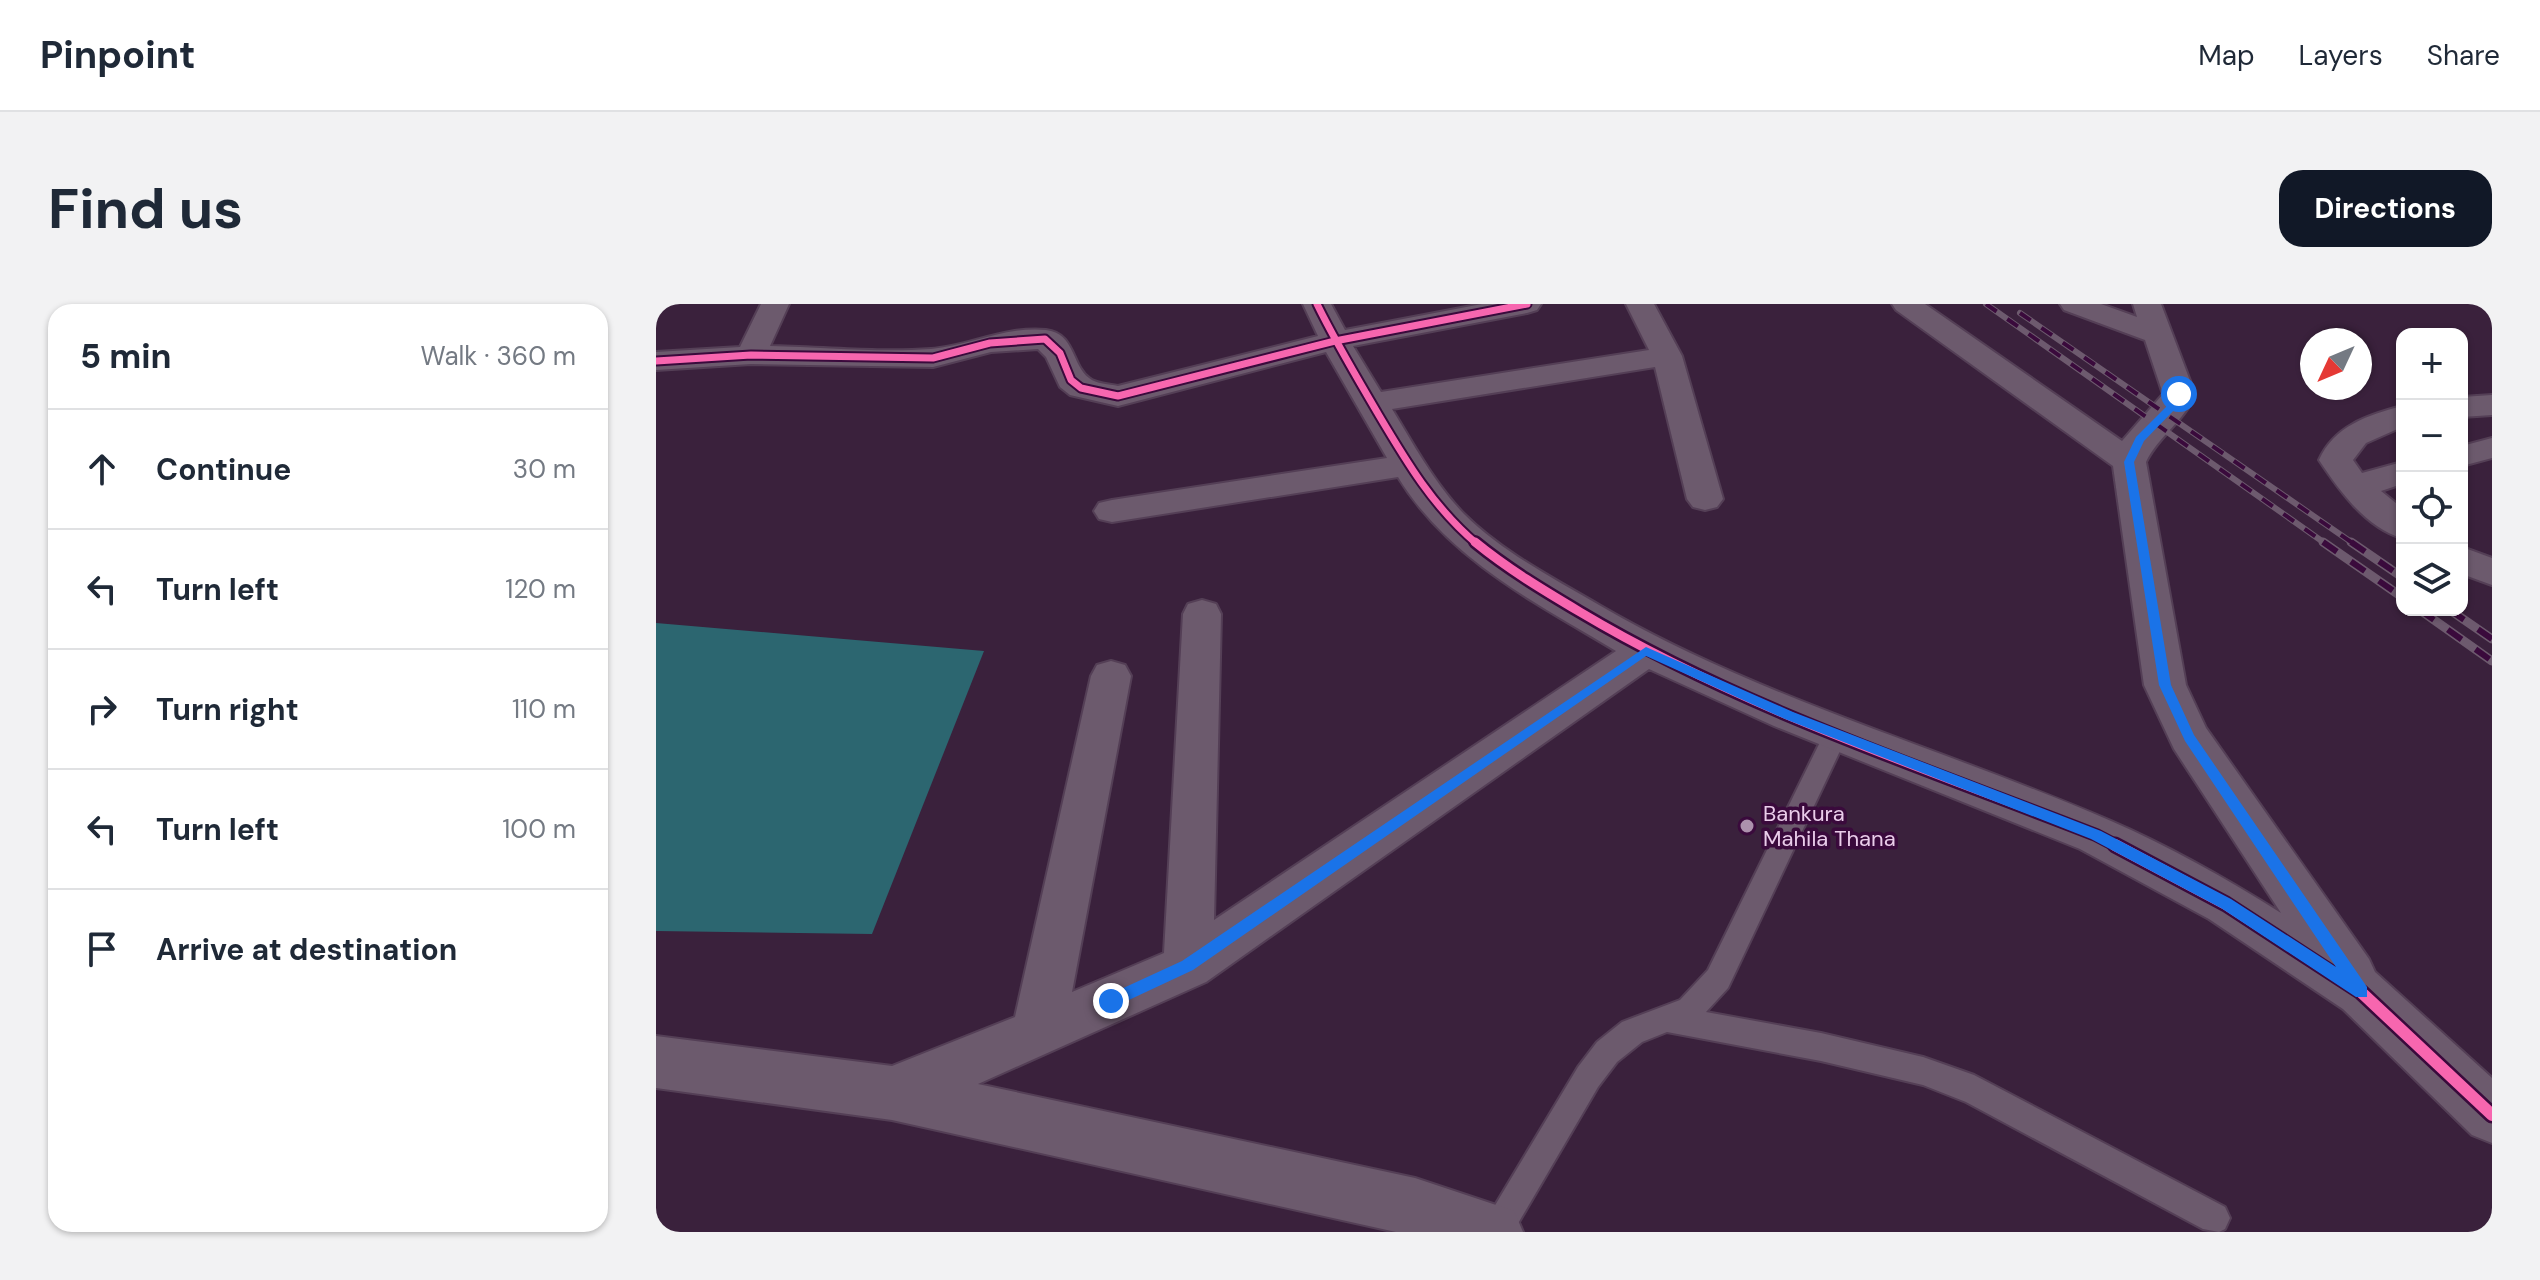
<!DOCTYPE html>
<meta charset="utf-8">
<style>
:root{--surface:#fff;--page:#f2f2f3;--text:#1f2937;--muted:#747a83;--line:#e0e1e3;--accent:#111827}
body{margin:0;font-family:"DM Sans",sans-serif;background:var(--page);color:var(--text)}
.controls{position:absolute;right:24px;top:24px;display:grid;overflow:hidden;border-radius:16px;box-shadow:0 2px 6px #0004}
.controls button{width:72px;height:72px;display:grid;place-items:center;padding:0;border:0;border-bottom:2px solid var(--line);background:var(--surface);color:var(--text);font:40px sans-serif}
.compass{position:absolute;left:1644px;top:24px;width:72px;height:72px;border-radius:50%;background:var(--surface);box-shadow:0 2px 6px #0004;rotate:226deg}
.stop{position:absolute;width:24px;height:24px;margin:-18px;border:6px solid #1a73e8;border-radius:50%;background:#fff}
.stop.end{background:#1a73e8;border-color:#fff;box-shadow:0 2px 8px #0008}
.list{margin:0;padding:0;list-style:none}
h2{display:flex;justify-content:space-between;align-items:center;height:104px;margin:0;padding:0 32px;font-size:34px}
h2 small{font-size:26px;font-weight:400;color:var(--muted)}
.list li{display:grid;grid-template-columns:52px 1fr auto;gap:24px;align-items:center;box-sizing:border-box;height:120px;padding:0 32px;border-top:2px solid var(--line)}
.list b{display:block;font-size:30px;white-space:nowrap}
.list em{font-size:26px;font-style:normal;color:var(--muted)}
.icon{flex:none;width:44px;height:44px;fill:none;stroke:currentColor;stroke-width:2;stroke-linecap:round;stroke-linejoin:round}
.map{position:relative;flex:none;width:1836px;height:928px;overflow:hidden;border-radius:24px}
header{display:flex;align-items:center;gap:48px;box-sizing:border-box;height:112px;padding:0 40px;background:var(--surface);border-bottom:2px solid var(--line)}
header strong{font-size:38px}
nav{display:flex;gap:44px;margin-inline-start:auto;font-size:28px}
.intro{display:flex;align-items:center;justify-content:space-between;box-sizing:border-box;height:192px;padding:0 48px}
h1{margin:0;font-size:56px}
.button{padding:20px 36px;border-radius:24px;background:var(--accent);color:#fff;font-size:28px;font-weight:700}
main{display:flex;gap:48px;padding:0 48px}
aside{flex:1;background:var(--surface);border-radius:24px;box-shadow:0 2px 6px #0004}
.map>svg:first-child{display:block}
</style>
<header>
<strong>Pinpoint</strong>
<nav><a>Map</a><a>Layers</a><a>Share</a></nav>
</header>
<div class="intro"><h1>Find us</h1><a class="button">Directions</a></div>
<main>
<aside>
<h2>5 min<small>Walk · 360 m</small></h2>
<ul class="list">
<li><svg class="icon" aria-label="ahead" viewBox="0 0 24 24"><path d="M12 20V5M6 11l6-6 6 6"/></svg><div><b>Continue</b></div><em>30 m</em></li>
<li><svg class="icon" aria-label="left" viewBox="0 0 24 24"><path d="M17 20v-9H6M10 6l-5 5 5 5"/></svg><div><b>Turn left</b></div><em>120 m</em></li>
<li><svg class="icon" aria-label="right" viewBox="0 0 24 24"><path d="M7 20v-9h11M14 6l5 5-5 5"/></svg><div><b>Turn right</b></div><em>110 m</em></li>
<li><svg class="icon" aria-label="left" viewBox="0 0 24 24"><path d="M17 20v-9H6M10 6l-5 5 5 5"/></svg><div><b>Turn left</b></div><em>100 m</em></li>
<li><svg class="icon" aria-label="arrive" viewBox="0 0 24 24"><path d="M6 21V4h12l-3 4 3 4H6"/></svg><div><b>Arrive at destination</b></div></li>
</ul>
</aside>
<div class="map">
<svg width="1836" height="928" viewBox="0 0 1836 928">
<rect width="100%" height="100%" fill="#3a213c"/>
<path fill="#2c6670" d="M0,319l328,28 -112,283 -216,-3z"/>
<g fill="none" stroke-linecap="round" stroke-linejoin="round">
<g stroke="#543f56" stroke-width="4">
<path id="lane" d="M1180,421l8,3 4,6 -120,254 -22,24 115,21 102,24 51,18 251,132 5,11 -5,11 -6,3 -16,-3 -237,-127 -43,-17 -102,-24 -154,-29 -25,10 -25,20 -19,25 -85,145h-34l99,-165 19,-25 25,-20 58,-22 28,-30 116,-236 4,-6z"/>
</g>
<g stroke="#543f56" stroke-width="4">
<g id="street">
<path d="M105,0h28l-19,42c53,1 108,7 161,3 38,-3 74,-23 115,-19 29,3 26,36 43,48 7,6 20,6 29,8l200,-50 -15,-32h28l14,26 137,-26h59l-4,6 -10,3 -174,33 28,46 268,-42 -23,-46h28l28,52 41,143 -6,8 -12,3 -12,-3 -6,-8 -32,-132 -263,42c22,36 42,74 72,105 38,38 89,64 135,91 161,94 341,142 512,216 58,25 116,58 170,92l-107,-164 -30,-64 -31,-219 -217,-156 -4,-6h33l197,137 41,-47 -18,-54 -81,-30 -4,-6h41l36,13 -4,-13h28l34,90c-10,27 -37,42 -49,68l40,223 20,43 163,231 6,13 117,106v65l-20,-8 -129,-126 -134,-90 -129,-70 -306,-123 -125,-57 -443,313 -228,102 437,94 99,33 9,21h-127l-504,-112 -236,-32v-52l236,30 123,-49 76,-341 6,-11 14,-4 14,4 6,11 -59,316 92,-39 19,-339 5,-10 14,-4 14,4 5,10 -7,306 402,-269c-80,-48 -168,-92 -218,-174l-286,45 -13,-3 -5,-8 5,-8 13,-3 275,-42 -61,-106 -208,54 -48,-11 -10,-8 -14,-30 -8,-8 -47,3 -58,15 -182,-3 -95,6v-18l84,-5z"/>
<path d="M1836,91v20l-30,2v-20z"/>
<path d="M1746,102v21l-36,16 -13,17 9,13 40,-11v22l-21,7 21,17v30c-36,-10 -63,-48 -83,-78 15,-34 49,-45 83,-54z"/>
<path d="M1836,134v20l-30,8v-20z"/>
<path d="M1806,243l30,11v27l-30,-11z"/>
</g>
</g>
<use href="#lane" fill="#6c5a6d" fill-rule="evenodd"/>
<use href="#street" fill="#6c5a6d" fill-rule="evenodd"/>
<g stroke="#6d5a6e" stroke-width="6">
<g id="rail-far1">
<path d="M1330,0l340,240"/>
<path d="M1364,9l334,231"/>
</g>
</g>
<g stroke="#6d5a6e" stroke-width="9">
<g id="rail">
<path d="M1667,238l79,55"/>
<path d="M1695,238l51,35"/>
<path d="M1764,306l72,51"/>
<path d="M1794,306l42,29"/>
</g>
</g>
<use href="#rail-far1" stroke="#3a0a3c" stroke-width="4" stroke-dasharray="13" stroke-linecap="butt"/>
<use href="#rail" stroke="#3a0a3c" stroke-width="6" stroke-dasharray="17" stroke-linecap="butt"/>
<g stroke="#3a0a3c" stroke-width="11">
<g id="cycleway-far2">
<path d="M661,0c18,37 39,72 60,108 29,49 56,95 100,132"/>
<path d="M0,57l95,-6 182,3 57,-15 55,-4 15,14 11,27 10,8 37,8 217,-55 192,-37"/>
</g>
</g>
<g stroke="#3a0a3c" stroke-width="14">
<path id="cycleway-far1" d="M819,238c33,27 68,48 105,70 161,96 342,155 516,223l23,12"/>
</g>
<g stroke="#3a0a3c" stroke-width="17">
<path id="cycleway" d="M1459,541l111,59 135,88 131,123"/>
</g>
<use href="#cycleway-far2" stroke="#f766af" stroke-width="7"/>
<use href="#cycleway-far1" stroke="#f766af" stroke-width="9"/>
<use href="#cycleway" stroke="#f766af" stroke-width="12"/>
</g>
<path fill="#1a73e8" d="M1519,88l8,2 -5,12 -34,35 -10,21 37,223 23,50 173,252v10h-11l-135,-89 -130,-69 -306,-120 -139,-63 -453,314 -77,36h-10v-10l76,-35 464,-314 147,65 308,119 130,68 105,68 -151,-226 -26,-56 -35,-223 12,-25 34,-34z"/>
<circle fill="#ac91ad" stroke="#3a0a3c" stroke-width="3" cx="1091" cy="522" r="8"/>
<g text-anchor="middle" stroke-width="7" stroke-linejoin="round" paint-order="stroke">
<g font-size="22" fill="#eacdea" stroke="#3a0a3c" text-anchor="start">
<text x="1107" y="517">Bankura<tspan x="1107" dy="25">Mahila Thana</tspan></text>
</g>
</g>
</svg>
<div class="controls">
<button>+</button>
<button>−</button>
<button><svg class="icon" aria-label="locate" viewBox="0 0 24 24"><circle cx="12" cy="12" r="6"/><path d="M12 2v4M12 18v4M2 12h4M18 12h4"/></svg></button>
<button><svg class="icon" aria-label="layers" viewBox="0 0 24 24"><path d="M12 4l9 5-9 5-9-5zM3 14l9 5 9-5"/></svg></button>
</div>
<svg class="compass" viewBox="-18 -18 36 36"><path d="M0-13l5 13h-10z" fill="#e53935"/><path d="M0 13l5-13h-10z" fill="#747a83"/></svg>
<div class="stop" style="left:1523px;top:90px"></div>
<div class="stop end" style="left:455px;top:697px"></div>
</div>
</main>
